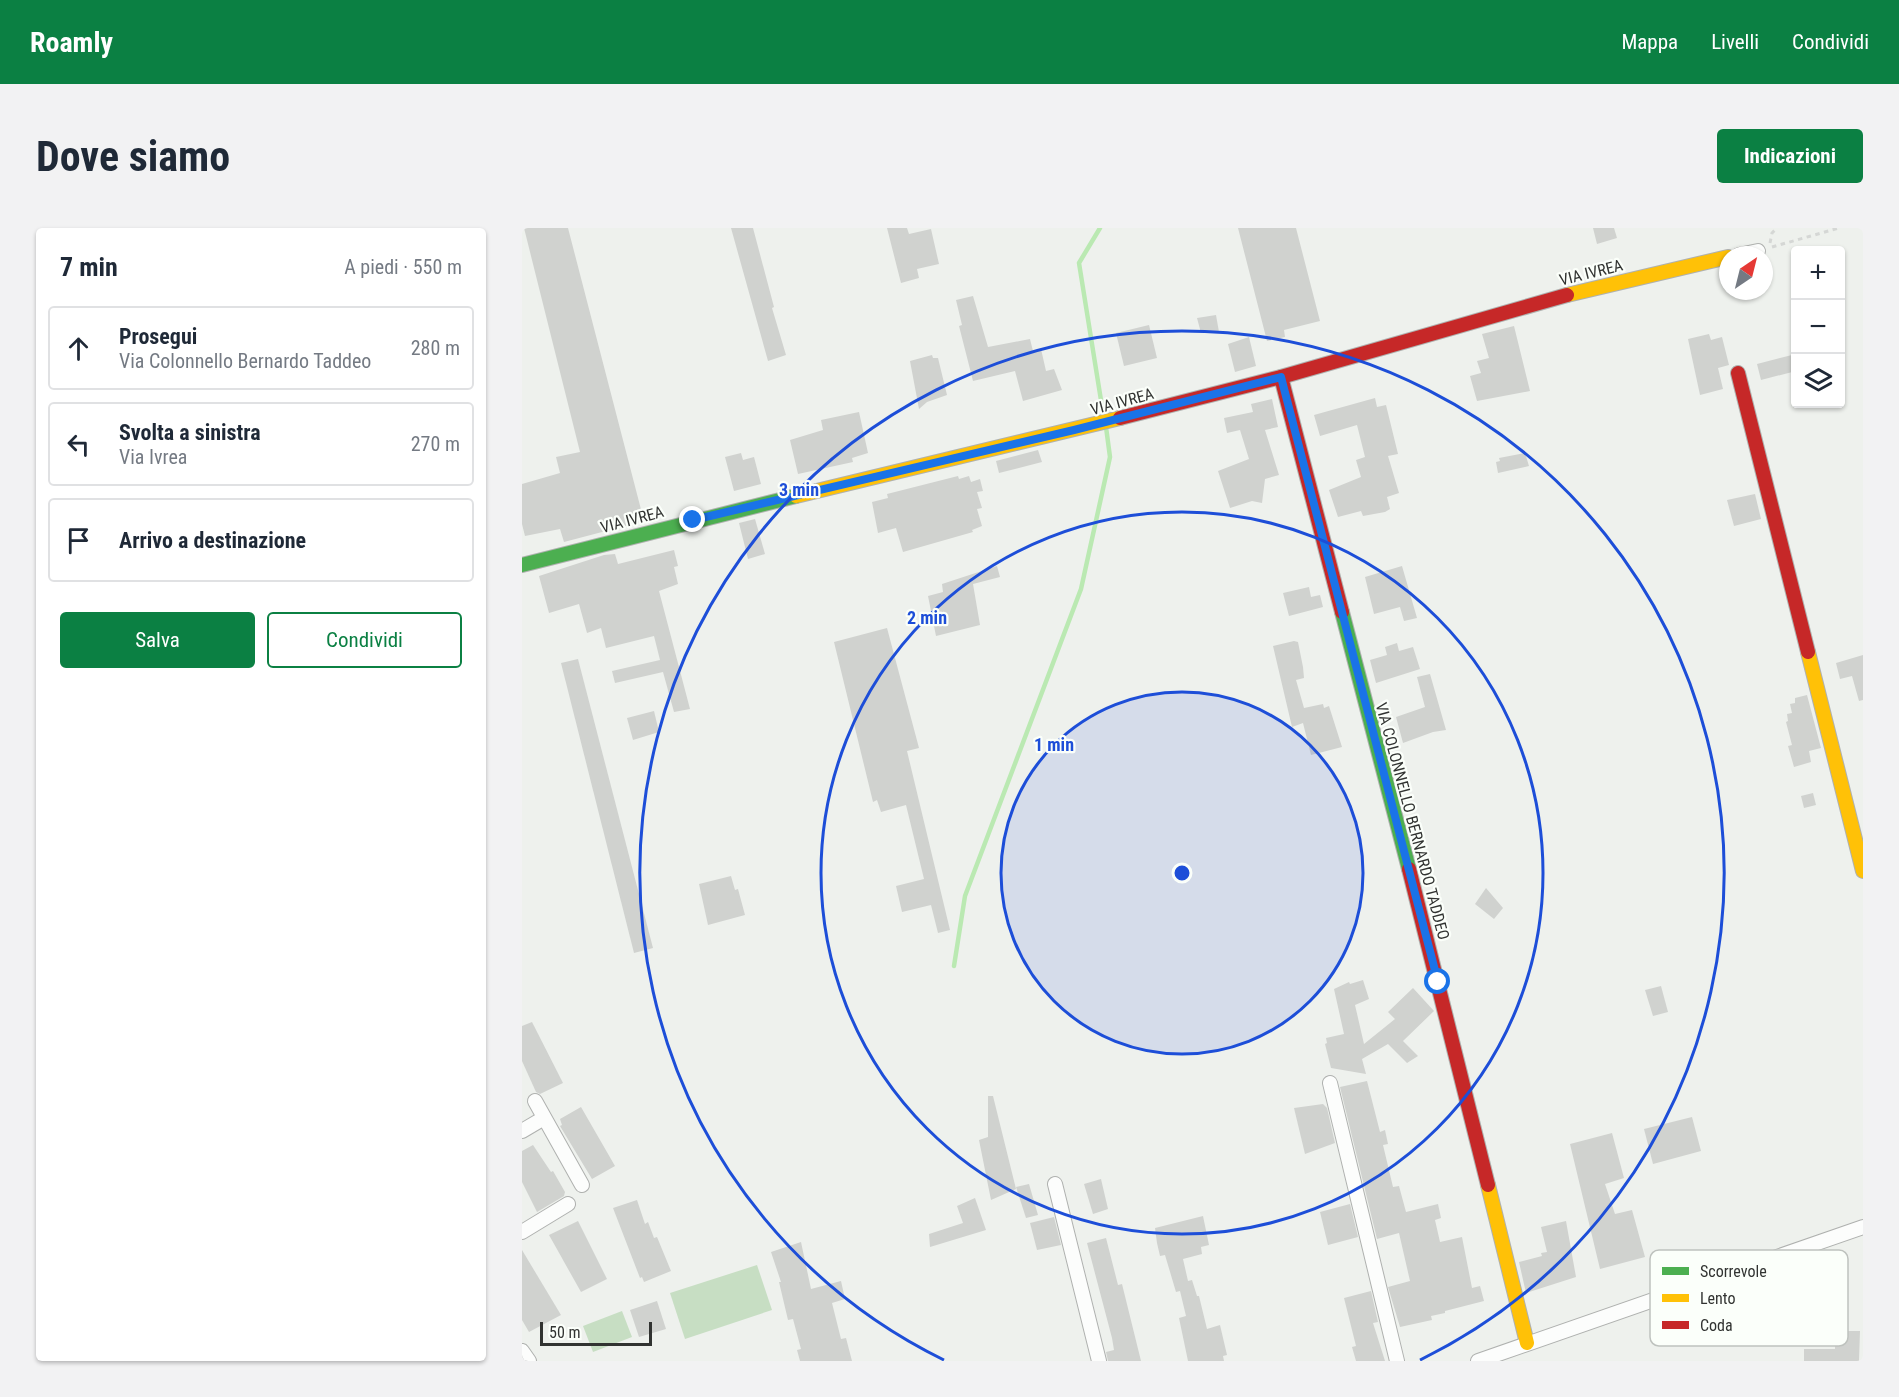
<!DOCTYPE html>
<html lang="it">
<meta charset="utf-8">
<style>
:root{--surface:#fff;--page:#f2f2f3;--text:#1f2937;--muted:#747a83;--line:#e0e1e3;--accent:#0b8043}
body{margin:0;font-family:"Roboto Condensed",sans-serif;background:var(--page);color:var(--text)}
.controls{position:absolute;right:18px;top:18px;display:grid;overflow:hidden;border-radius:6px;box-shadow:0 2px 4px #0004}
.controls button{width:54px;height:54px;display:grid;place-items:center;padding:0;border:0;border-bottom:2px solid var(--line);background:var(--surface);color:var(--text);font:30px sans-serif}
.compass{position:absolute;left:1197px;top:18px;width:54px;height:54px;border-radius:50%;background:var(--surface);box-shadow:0 2px 4px #0004;rotate:35deg}
.scale{position:absolute;left:18px;bottom:15px;width:112px;box-sizing:border-box;padding-left:6px;border:3px solid #313331;border-top:0;font-size:16px;line-height:21px;white-space:nowrap;color:#313331;-webkit-text-stroke:4px #fbfffa;paint-order:stroke}
.stop{position:absolute;width:18px;height:18px;margin:-14px;border:4px solid #1a73e8;border-radius:50%;background:#fff}
.stop.end{background:#1a73e8;border-color:#fff;box-shadow:0 2px 6px #0008}
.list{margin:0;padding:0;list-style:none}
h2{display:flex;justify-content:space-between;align-items:center;height:78px;margin:0;padding:0 24px;font-size:26px}
h2 small{font-size:20px;font-weight:400;color:var(--muted)}
.list li{display:grid;grid-template-columns:39px 1fr auto;gap:18px;align-items:center;box-sizing:border-box;height:84px;margin:0 12px 12px;padding:0 12px;border:2px solid var(--line);border-radius:6px}
.list b{display:block;font-size:22px;white-space:nowrap}
.list p{margin:0;font-size:20px;white-space:nowrap;color:var(--muted)}
.list em{font-size:20px;font-style:normal;color:var(--muted)}
.actions{display:flex;gap:12px;padding:18px 24px}
.actions a{flex:1;padding:14px 0;border:2px solid var(--accent);border-radius:6px;text-align:center;font-size:21px;color:var(--accent)}
.actions .main{background:var(--accent);color:#fff}
.icon{flex:none;width:33px;height:33px;fill:none;stroke:currentColor;stroke-width:2;stroke-linecap:round;stroke-linejoin:round}
.map{position:relative;flex:none;width:1341px;height:1133px;overflow:hidden;border-radius:6px}
header{display:flex;align-items:center;gap:36px;box-sizing:border-box;height:84px;padding:0 30px;background:var(--accent);color:#fff}
header strong{font-size:28px}
nav{display:flex;gap:33px;margin-inline-start:auto;font-size:21px}
.intro{display:flex;align-items:center;justify-content:space-between;box-sizing:border-box;height:144px;padding:0 36px}
h1{margin:0;font-size:42px}
.button{padding:15px 27px;border-radius:6px;background:var(--accent);color:#fff;font-size:21px;font-weight:700}
main{display:flex;gap:36px;padding:0 36px}
aside{flex:1;background:var(--surface);border-radius:6px;box-shadow:0 2px 4px #0004}
.map>svg:first-child{display:block}
</style>
<header>
<strong>Roamly</strong>
<nav><a>Mappa</a><a>Livelli</a><a>Condividi</a></nav>
</header>
<div class="intro"><h1>Dove siamo</h1><a class="button">Indicazioni</a></div>
<main>
<aside>
<h2>7 min<small>A piedi · 550 m</small></h2>
<ul class="list">
<li><svg class="icon" aria-label="ahead" viewBox="0 0 24 24"><path d="M12 20V5M6 11l6-6 6 6"/></svg><div><b>Prosegui</b><p>Via Colonnello Bernardo Taddeo</p></div><em>280 m</em></li>
<li><svg class="icon" aria-label="left" viewBox="0 0 24 24"><path d="M17 20v-9H6M10 6l-5 5 5 5"/></svg><div><b>Svolta a sinistra</b><p>Via Ivrea</p></div><em>270 m</em></li>
<li><svg class="icon" aria-label="arrive" viewBox="0 0 24 24"><path d="M6 21V4h12l-3 4 3 4H6"/></svg><div><b>Arrivo a destinazione</b></div></li>
</ul>
<div class="actions"><a class="main">Salva</a><a>Condividi</a></div>
</aside>
<div class="map">
<svg width="1341" height="1133" viewBox="0 0 1341 1133">
<rect width="100%" height="100%" fill="#eef1ed"/>
<g fill="#c7dec3">
<path d="M235,1037l15,45 -87,29 -15,-46z"/>
<path d="M100,1083l10,26 -39,15 -10,-26z"/>
</g>
<g fill="none" stroke-linecap="round" stroke-linejoin="round">
<g stroke="#bae9b2" stroke-width="4.5">
<path d="M578,0l-21,35 25,156"/>
<path d="M432,738l11,-70 116,-307 29,-132 -4,-30"/>
</g>
</g>
<g fill="#d0d2cf">
<path d="M2,0h44l76,293 -80,21 -4,-13 -35,7 -3,-12v-40l38,-11 -4,-16 24,-5z"/>
<path d="M209,0h22l21,79 -2,1 14,47 -18,6z"/>
<path d="M365,0h20l2,6 22,-5 8,35 -22,5 2,9 -18,5z"/>
<path d="M716,0h58l24,93 -36,9 1,7 -18,4z"/>
<path d="M1071,0h21l3,10 -20,6z"/>
<path d="M451,68l15,51 42,-8 3,12 8,-2 5,22 8,-2 8,21 -39,11 -8,-30 -42,10 -14,-55 3,-1 -6,-25z"/>
<path d="M694,87l3,17 -18,1 -4,-15z"/>
<path d="M627,97l8,33 -33,8 -8,-33z"/>
<path d="M992,98l16,65 -53,10 -7,-25 11,-3 -4,-12 12,-3 -7,-24z"/>
<path d="M1187,106l2,6 11,-3 7,28 -11,3 5,21 -23,6 -12,-56z"/>
<path d="M727,109l7,29 -21,6 -7,-28z"/>
<path d="M410,127l1,3h5l9,37 -20,7 -8,7 -9,-48z"/>
<path d="M1270,127l4,16 -35,9 -4,-16z"/>
<path d="M853,170l2,9 9,-2 12,49 -10,2 11,37 -12,4 3,12 -5,3 -22,4 -2,-5 -23,6 -9,-27 32,-13 -5,-17 9,-3 -8,-32 -37,11 -6,-21z"/>
<path d="M750,171l6,28 -13,3 14,45 -14,4 -3,24 -10,-2 -22,7 -12,-37 31,-12 -9,-29 -13,3 -3,-15 29,-6 -2,-8z"/>
<path d="M337,184l9,41 -16,5 1,4 -55,12 -8,-34 33,-10 -2,-10z"/>
<path d="M516,222l4,12 -43,11 -3,-12z"/>
<path d="M219,225l2,7 11,-3 7,27 -27,7 -9,-34z"/>
<path d="M1003,225l4,13 -31,7 -2,-11 4,-1 -1,-3z"/>
<path d="M436,248l1,3 10,-3 2,6 9,-3 3,12 -6,1 5,16 -5,1 5,17 -10,4 1,2 -70,20 -7,-24 -18,5 -6,-31 16,-4 -1,-4z"/>
<path d="M1233,266l6,25 -27,7 -7,-26z"/>
<path d="M233,291l10,35 -17,5 -9,-36z"/>
<path d="M152,322l4,16 -4,1 4,17 -19,7 31,118 -16,3 -11,-40 -48,11 -3,-12 48,-11 -6,-24 -48,12 -5,-20 -14,5 -8,-29 -30,9 -10,-37 65,-21 11,-1 3,10z"/>
<path d="M475,338l3,11 -27,7 7,41 -44,11 -8,-40 15,-4 -1,-8z"/>
<path d="M880,338l15,52 -13,3 -4,-14 -26,7 -9,-37z"/>
<path d="M787,359l2,10 9,-2 3,12 -34,9 -6,-23z"/>
<path d="M365,400l32,120 -12,3 43,179 -12,3 -7,-28 -29,7 -6,-26 28,-7 -18,-74 -25,7 -4,-12 -4,2 -39,-160z"/>
<path d="M772,413l4,1 5,25 1,11 -8,2 8,28 19,-4 1,4 5,-2 13,41 -31,8 -8,-32 -11,4 -19,-81z"/>
<path d="M875,415l2,8 14,-4 7,22 -44,14 -6,-23 17,-5 -2,-8z"/>
<path d="M1341,427v45l-4,1 -7,-25 -12,3 -4,-16z"/>
<path d="M56,431l75,289 -19,5 -73,-290z"/>
<path d="M908,446l16,56 -13,2 -30,11 -7,-26 29,-10 -8,-30z"/>
<path d="M1285,467l14,53 -12,3 2,11 -17,5 -6,-21 4,-1 -6,-23 2,-1 -1,-7 5,-1 -2,-9 5,-1v-5z"/>
<path d="M132,483l5,21 -26,8 -6,-22z"/>
<path d="M1291,565l3,12 -12,3 -3,-12z"/>
<path d="M209,648l4,14 3,-1 7,26 -37,10 -9,-41z"/>
<path d="M964,660l17,20 -9,11 -19,-15z"/>
<path d="M841,752l6,19 -14,6 9,39 31,-25 -7,-7 25,-24 21,23 -31,30 15,15 -11,7 -19,-19 -26,15 4,15 -35,-6 -6,-24 2,-1 -1,-5 18,-4 -10,-45 15,-7 1,2z"/>
<path d="M1139,758l7,26 -15,4 -8,-26z"/>
<path d="M10,794l31,61 -23,11 -4,-2 -14,-31v-35z"/>
<path d="M845,853l13,51 5,-2 3,14 -5,1 10,42 6,-1 7,26 32,-8 3,14 -6,2 5,22 22,-5 10,51 8,-2 4,15 -39,10v2l-14,3 1,4 -32,7 -12,-40 22,-6 -11,-48 -22,6 -37,-152z"/>
<path d="M466,868h5l23,93 -25,11 -12,-60 9,-3z"/>
<path d="M801,876l4,4 8,35 -30,11 -11,-46z"/>
<path d="M59,879l34,59 -23,13 -32,-53 2,-1 -2,-6z"/>
<path d="M1170,889l9,34 -48,13 -9,-35z"/>
<path d="M1090,905l12,45 -19,6 10,30 17,-4 13,47 -45,12 -30,-125z"/>
<path d="M11,917l18,27 2,-1 12,21 -1,4 -27,16 -15,-30v-31z"/>
<path d="M579,951l7,30 -15,5 -9,-30z"/>
<path d="M507,956l9,31 -12,3 -10,-31z"/>
<path d="M453,970l11,32 -56,17 -1,-13 34,-11 -6,-17z"/>
<path d="M115,972l8,24 3,-2 6,16 3,-1 14,34 -27,11 -2,-5 -2,1 -27,-70z"/>
<path d="M828,976l8,33 -30,8 -8,-33z"/>
<path d="M681,988l6,29 -8,2 1,7 -19,5 5,22 4,-1 5,16h2l8,33 13,-4 7,30 -4,1 1,5h-36l-9,-43 7,-2 -6,-25 -4,1 -11,-37 -5,1 -3,-13 -2,-15z"/>
<path d="M532,989l7,28 -24,5 -7,-27z"/>
<path d="M56,993l29,58 -26,13 -32,-57z"/>
<path d="M1044,993l10,56 -50,16 -7,-31 23,-6 -1,-3 6,-1 -6,-25z"/>
<path d="M584,1010l12,47 4,-1 19,77h-33l-2,-9 8,-2 -2,-12 -25,-95z"/>
<path d="M279,1014l10,47 30,-8 4,18 -13,4 9,36 5,-1 6,23h-52l-3,-11 4,-1 -8,-30 -5,1 -9,-38h2l-10,-30z"/>
<path d="M0,1022l39,65 -32,17 -7,-12z"/>
<path d="M849,1063l7,31 -5,1 12,38h-29l-4,-14 4,-1 -12,-48z"/>
<path d="M135,1073l9,28 -27,8 -9,-27z"/>
<path d="M1313,1103h25l-1,30h-55v-12h31z"/>
</g>
<g fill="none" stroke-linecap="round" stroke-linejoin="round">
<g stroke="#afb1af" stroke-width="16">
<g id="street">
<path d="M1217,27l19,-4"/>
<path d="M808,855l67,278"/>
<path d="M13,873l47,84"/>
<path d="M0,903l22,-13"/>
<path d="M533,956l44,177"/>
<path d="M0,1004l46,-28"/>
<path d="M0,1123l7,10"/>
<path d="M956,1133l385,-134"/>
</g>
</g>
<g stroke="#afb1af" stroke-width="16">
<g id="fast">
<path d="M0,337l274,-69"/>
<path d="M820,384l67,257"/>
</g>
</g>
<g stroke="#afb1af" stroke-width="16">
<g id="slow">
<path d="M1045,67l161,-38"/>
<path d="M274,268l324,-78"/>
<path d="M1286,424l55,219"/>
<path d="M966,957l39,158"/>
</g>
</g>
<g stroke="#afb1af" stroke-width="16">
<g id="jam">
<path d="M1216,145l70,279"/>
<path d="M759,149l61,235"/>
<path d="M598,190l161,-41 286,-82"/>
<path d="M887,641l79,316"/>
</g>
</g>
<g stroke="#d5d7d5" stroke-width="3" stroke-dasharray="4.5 4.5" stroke-linecap="butt">
<path d="M1248,15l2,-10 5,-5"/>
<path d="M1250,19l67,-19"/>
</g>
<use href="#street" stroke="#fcfdfc" stroke-width="14"/>
<use href="#fast" stroke="#4caf50" stroke-width="14"/>
<use href="#slow" stroke="#ffc107" stroke-width="14"/>
<use href="#jam" stroke="#c62828" stroke-width="14"/>
</g>
<g fill="none" stroke-linecap="round" stroke-linejoin="round">
<path stroke="#1a73e8" stroke-width="8" d="M171,292l381,-90 207,-53 157,605"/>
</g>
<circle cx="660" cy="645" r="181" fill="#1d4ed8" fill-opacity=".12"/>
<g fill="none" stroke="#1d4ed8" stroke-width="3">
<circle cx="660" cy="645" r="181"/>
<circle cx="660" cy="645" r="361"/>
<path d="M422 1132A542 542 0 1 1 898 1132"/>
</g>
<g text-anchor="middle" stroke-width="4.5" stroke-linejoin="round" paint-order="stroke">
<g font-size="16" fill="#313331" stroke="#fbfffa">
<text transform="translate(1069 44) rotate(-14)" y="6">VIA IVREA</text>
<text transform="translate(600 173) rotate(-15)" y="6">VIA IVREA</text>
<text transform="translate(110 291) rotate(-15)" y="6">VIA IVREA</text>
<text transform="translate(891 593) rotate(75)" y="6">VIA COLONNELLO BERNARDO TADDEO</text>
</g>
</g>
<rect x="1128" y="1022" width="198" height="96" rx="9" fill="#fbfffa" stroke="#bec2be" stroke-width="1.5"/>
<rect x="1140" y="1039" width="27" height="8" fill="#4caf50"/>
<rect x="1140" y="1066" width="27" height="8" fill="#ffc107"/>
<rect x="1140" y="1093" width="27" height="8" fill="#c62828"/>
<g font-size="16" fill="#313331">
<text x="1178" y="1049">Scorrevole</text>
<text x="1178" y="1076">Lento</text>
<text x="1178" y="1103">Coda</text>
</g>
<circle cx="660" cy="645" r="9" fill="#1d4ed8" stroke="#fbfffa" stroke-width="3"/>
<g font-size="18" text-anchor="middle" font-weight="bold" fill="#1d4ed8" stroke="#fbfffa" stroke-width="4.5" stroke-linejoin="round" paint-order="stroke">
<text x="277" y="268">3 min</text>
<text x="405" y="396">2 min</text>
<text x="532" y="523">1 min</text>
</g>
</svg>
<div class="controls">
<button>+</button>
<button>−</button>
<button><svg class="icon" aria-label="layers" viewBox="0 0 24 24"><path d="M12 4l9 5-9 5-9-5zM3 14l9 5 9-5"/></svg></button>
</div>
<svg class="compass" viewBox="-18 -18 36 36"><path d="M0-13l5 13h-10z" fill="#e53935"/><path d="M0 13l5-13h-10z" fill="#747a83"/></svg>
<div class="scale">50 m</div>
<div class="stop" style="left:916px;top:754px"></div>
<div class="stop end" style="left:171px;top:292px"></div>
</div>
</main>
